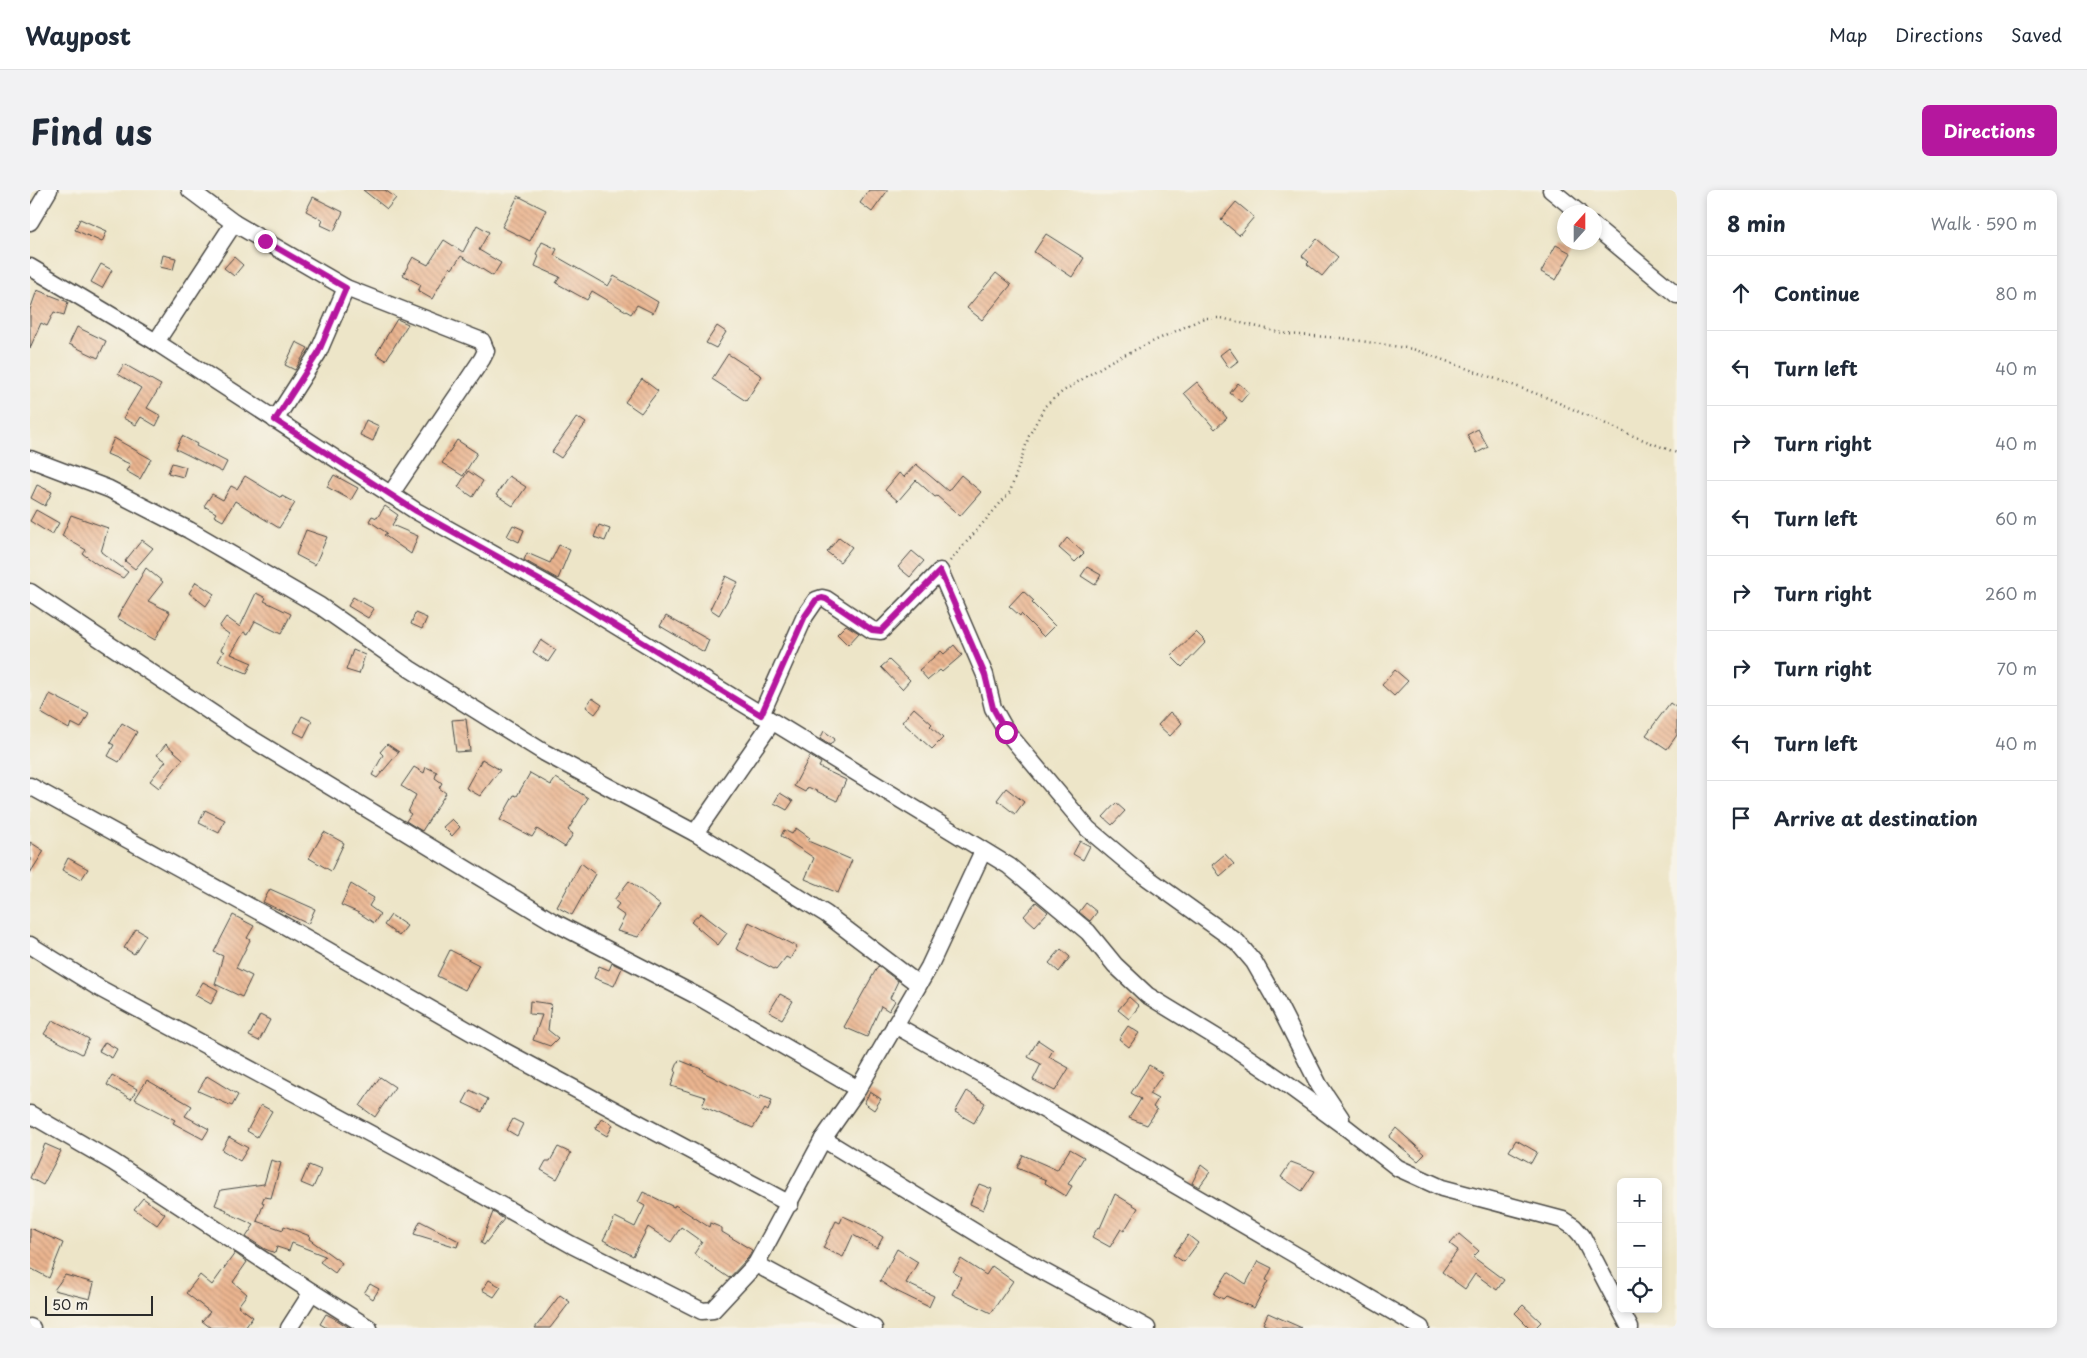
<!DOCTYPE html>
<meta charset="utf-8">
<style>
:root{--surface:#fff;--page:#f2f2f3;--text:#1f2937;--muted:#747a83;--line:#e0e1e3;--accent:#b5179e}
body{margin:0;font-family:"Playpen Sans",sans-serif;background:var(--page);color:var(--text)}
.controls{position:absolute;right:15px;bottom:15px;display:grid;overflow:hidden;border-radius:8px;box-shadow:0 2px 8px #0003}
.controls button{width:45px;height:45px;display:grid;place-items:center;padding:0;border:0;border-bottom:1px solid var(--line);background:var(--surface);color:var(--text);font:25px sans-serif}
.compass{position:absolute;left:1527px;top:15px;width:45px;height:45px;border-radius:50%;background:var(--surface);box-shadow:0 2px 8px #0003;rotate:21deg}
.scale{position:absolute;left:15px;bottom:12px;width:108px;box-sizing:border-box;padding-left:5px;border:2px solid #2b2b2b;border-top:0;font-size:14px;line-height:18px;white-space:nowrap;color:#2b2b2b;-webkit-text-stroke:4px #f7f3e8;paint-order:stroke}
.stop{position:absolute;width:15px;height:15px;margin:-11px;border:4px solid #b5179e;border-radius:50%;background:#fff}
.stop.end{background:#b5179e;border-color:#fff;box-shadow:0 1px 5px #0008}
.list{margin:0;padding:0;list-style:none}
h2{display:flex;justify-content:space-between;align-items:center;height:65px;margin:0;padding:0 20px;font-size:21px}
h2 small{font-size:16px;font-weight:400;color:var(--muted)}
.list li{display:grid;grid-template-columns:32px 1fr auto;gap:15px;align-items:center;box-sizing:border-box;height:75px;padding:0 20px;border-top:1px solid var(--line)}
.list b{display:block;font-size:19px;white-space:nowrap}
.list em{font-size:16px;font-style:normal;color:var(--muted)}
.icon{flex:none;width:28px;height:28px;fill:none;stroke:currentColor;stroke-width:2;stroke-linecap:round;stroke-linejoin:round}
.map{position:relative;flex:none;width:1647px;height:1138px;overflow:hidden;border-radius:8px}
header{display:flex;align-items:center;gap:30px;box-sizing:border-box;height:70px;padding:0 25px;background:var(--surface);border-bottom:1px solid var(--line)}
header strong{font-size:24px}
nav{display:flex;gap:28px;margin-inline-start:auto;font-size:18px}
.intro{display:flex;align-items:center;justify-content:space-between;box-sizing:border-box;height:120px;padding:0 30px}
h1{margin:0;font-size:35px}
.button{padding:12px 22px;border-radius:8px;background:var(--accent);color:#fff;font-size:18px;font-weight:700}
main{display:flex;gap:30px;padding:0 30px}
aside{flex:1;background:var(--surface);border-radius:8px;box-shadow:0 2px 8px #0003}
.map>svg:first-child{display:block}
</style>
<header>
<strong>Waypost</strong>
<nav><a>Map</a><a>Directions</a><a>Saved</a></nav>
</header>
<div class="intro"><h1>Find us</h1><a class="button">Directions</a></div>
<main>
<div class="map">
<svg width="1647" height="1138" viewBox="0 0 1647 1138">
<defs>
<pattern id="building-back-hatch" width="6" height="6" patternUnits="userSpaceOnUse" patternTransform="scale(1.25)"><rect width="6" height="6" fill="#ebb590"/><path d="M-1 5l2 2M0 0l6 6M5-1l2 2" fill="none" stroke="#bf9376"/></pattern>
</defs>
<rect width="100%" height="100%" fill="#f7f3e8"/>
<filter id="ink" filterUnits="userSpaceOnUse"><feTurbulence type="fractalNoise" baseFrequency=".02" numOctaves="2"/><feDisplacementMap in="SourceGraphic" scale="10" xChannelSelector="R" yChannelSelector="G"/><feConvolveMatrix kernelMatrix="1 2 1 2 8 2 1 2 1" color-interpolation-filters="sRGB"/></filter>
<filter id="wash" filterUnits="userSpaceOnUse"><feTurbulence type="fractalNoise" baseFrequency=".0096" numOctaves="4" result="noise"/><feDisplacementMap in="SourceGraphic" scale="20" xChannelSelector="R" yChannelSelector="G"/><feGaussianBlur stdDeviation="1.12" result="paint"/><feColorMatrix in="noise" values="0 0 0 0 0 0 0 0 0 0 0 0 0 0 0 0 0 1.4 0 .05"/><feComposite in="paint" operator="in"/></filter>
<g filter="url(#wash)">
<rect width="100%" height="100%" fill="#ede5c8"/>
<g id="blocks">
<g fill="url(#building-back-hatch)">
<path d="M333,0h22l11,8 -9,11z"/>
<path d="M839,0h19l-16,22 -12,-9z"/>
<path d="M488,6l28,14 -16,31 -28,-14z"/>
<path d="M283,7l30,15 -9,19 -13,-6 2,-5 -17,-9z"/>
<path d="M1206,12l18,15 -15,18 -18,-15z"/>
<path d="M50,29l27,12 -5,11 -27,-12z"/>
<path d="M447,35l12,7 -10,18 22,13 -8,13 -32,-20 -9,13 -2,-2 -18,32 -14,-8 3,-6 -18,-10 10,-18 15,8 16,-25 19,12z"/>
<path d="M1016,44l38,24 -12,19 -38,-25z"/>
<path d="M1287,49l21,18 -16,19 -15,-12 2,-2 -7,-6z"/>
<path d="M512,52l15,7 -3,6 54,31 6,-10 44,26 -5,11 -16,-8 -6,9 -39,-23 -5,9 -31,-17 4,-6 -25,-11 4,-10 -3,-2z"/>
<path d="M1526,55l15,8 -15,27 -15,-8z"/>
<path d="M133,65l13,3 -3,12 -13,-3z"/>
<path d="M204,67l9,8 -9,11 -10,-8z"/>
<path d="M71,74l11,6 -10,18 -11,-6z"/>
<path d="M966,83l15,12 -29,35 -15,-12z"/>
<path d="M7,100l31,12 -4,13 -10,-3 -7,14 -6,-3 -11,25v-38z"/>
<path d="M367,129l11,5 -22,36 -10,-6z"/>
<path d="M687,136l9,6 -10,16 -10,-5z"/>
<path d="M47,137l29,14 -8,17 -29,-14z"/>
<path d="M266,152l12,6 -13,22 -10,-5z"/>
<path d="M1199,158l9,13 -9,7 -9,-13z"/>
<path d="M698,164l34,22 -16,25 -34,-22z"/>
<path d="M94,174l37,21 -14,23 14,8 -5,10 -15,-9 -5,8 -13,-7 18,-30 -23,-14z"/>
<path d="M612,189l16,12 -17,22 -16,-11z"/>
<path d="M1167,192l30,36 -12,11 -31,-36z"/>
<path d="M1208,193l11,9 -8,10 -11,-9z"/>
<path d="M547,227l9,6 -25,35 -9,-6z"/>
<path d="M336,230l13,6 -6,15 -13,-6z"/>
<path d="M1448,239l10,18 -11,6 -10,-18z"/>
<path d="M152,246l15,8 -1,2 31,16 -5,10 -46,-23z"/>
<path d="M84,248l37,21 -11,20 -14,-8 4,-7 -23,-10z"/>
<path d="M427,250l20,13 -14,23 -21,-13z"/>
<path d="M142,273l14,4 -3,10 -15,-4z"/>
<path d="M886,274l32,27 13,-16 20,17 -21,24 -23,-20 -2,1 -19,-17 -18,21 -13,-11 14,-17 5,4z"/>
<path d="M438,281l15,10 -10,16 -15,-10z"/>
<path d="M304,285l24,13 -7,12 -24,-13z"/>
<path d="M215,286l36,22 1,-2 13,7 -16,25 -44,-27 -12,20 -9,-5 2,-3 -12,-7 8,-12 11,6 8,-14 6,3z"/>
<path d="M479,286l17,11 -13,19 -17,-11z"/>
<path d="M7,295l15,7 -7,14 -14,-8z"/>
<path d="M355,316l13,9 -6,10 26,11 -7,18 -27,-19 3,-2 -18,-12 3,-5 5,2z"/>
<path d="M6,320l23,13 -7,12 -22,-14z"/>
<path d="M41,325l37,13 -7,24 27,20 -5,6 -26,-14 -14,-10 3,-4 -24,-14z"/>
<path d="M483,335l11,5 -5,12 -12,-6z"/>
<path d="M569,335l11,4 -5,12 -11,-4z"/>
<path d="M276,340l21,7 -12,28 -19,-10z"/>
<path d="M809,347l13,10 -12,15 -13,-10z"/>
<path d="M1037,348l17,15 -9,9 -16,-14z"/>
<path d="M112,350l11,8 -18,21 -10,-8z"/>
<path d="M529,355l11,5 -12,29 -34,-19 3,-7 23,10z"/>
<path d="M882,361l12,10 -14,16 -12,-10z"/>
<path d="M1057,377l14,8 -6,10 -14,-9z"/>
<path d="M116,378l17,14 -15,19 22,11 -15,28 -38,-22z"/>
<path d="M696,386l12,6 -19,33 -9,-6z"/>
<path d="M166,392l18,12 -8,12 -17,-13z"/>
<path d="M993,401l11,10 -2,2 23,23 -11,11 -23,-23 -1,2 -11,-10z"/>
<path d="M226,403l10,5 -2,3 27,13 -10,20 -26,-13 -7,13 -4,-2 -13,22 21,9 -5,10 -29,-12 6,-10 1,1 -4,-2 8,-16 -10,-7 7,-10 14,10z"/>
<path d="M323,407l21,12 -6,9 -20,-12z"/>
<path d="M385,423l12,5 -5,11 -11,-5z"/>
<path d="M636,426l43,24 -5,12 -44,-26z"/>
<path d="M816,435l13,8 -11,12 -11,-11z"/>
<path d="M1166,442l10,10 -24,25 -11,-11z"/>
<path d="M511,450l15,10 -8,12 -15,-10z"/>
<path d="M924,455l8,10 -20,17 -2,-2 -12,10 -9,-10 22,-19 3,3z"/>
<path d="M323,460l12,5 -6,19 -13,-4z"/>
<path d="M859,470l21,20 -8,9 -21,-22z"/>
<path d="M1365,480l13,11 -14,15 -12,-11z"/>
<path d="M20,504l39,20 -8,14 -10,-5 -2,6 -28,-16z"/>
<path d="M562,508l10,7 -7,9 -9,-7z"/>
<path d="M1640,513l7,5v27l-10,14 -21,-14z"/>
<path d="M884,518l18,16 -2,2 13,12 -11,11 -30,-27z"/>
<path d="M1140,522l12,11 -12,13 -12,-11z"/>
<path d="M272,526l10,5 -8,16 -10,-5z"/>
<path d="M436,529l4,32 -14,1 -4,-32z"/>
<path d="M92,533l15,9 -18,30 -11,-6 6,-11 -4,-2z"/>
<path d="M794,541l11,8 -5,6 -10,-6z"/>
<path d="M136,554l17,15 -24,29 -9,-7 16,-20 -9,-6z"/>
<path d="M357,554l12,8 -22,26 -5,-3 11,-20 -3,-3z"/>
<path d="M780,566l11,7 -2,4 27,13 -9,21 -29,-14 -3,5 -11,-6z"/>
<path d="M452,569l18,11 -20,26 -14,-8z"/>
<path d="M384,577l10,6 2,-6 11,5 -2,6 7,5 -3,5 7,5 -24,38 -16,-10 5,-7 -3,-2 8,-17 -15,-9z"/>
<path d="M500,583l21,12 5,-7 32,20 -20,32 5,4 -8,13 -28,-18 -5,8 -32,-17 14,-25 3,1z"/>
<path d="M976,598l18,14 -9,12 -18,-14z"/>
<path d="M750,603l13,8 -6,9 -13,-7z"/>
<path d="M1086,613l9,8 -13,14 -9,-8z"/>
<path d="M175,620l20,10 -6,13 -20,-10z"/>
<path d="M422,629l8,8 -8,9 -9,-9z"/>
<path d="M766,638l14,10 -2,3 44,19 -14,33 -33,-14 9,-21 -33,-22 3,-6 8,4z"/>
<path d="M294,642l20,11 -13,28 -22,-13z"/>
<path d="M1050,651l10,5 -7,14 -10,-6z"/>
<path d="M0,652l14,9 -14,22z"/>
<path d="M1195,664l9,10 -14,12 -8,-11z"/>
<path d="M38,668l20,11 -7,11 -19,-10z"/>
<path d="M551,673l14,11 -23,41 -15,-8z"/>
<path d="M599,691l31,24 -22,32 -21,-6 8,-15 -10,-7 4,-5 -5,-4z"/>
<path d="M321,694l23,14 -5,8 11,8 -6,9 -15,-10 -18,-8z"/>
<path d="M240,699l45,20 -7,15 -45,-22z"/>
<path d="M1006,712l12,10 -13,14 -11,-10z"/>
<path d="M1056,713l11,9 -7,9 -11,-9z"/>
<path d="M671,723l26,20 -9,12 -27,-23z"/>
<path d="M203,725l21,11 -7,12 3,2 -14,28 16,8 -10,21 -27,-13 8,-28 -9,-4z"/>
<path d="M361,725l16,11 -8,10 -15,-11z"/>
<path d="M719,732l48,25 -7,12 -4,-2 -10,13 -40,-21z"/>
<path d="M106,739l10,6 -12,19 -10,-6z"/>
<path d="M1031,759l9,8 -11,15 -10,-9z"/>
<path d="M420,760l29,15 -14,25 -28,-14z"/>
<path d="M582,773l10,5 -8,18 -20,-8 5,-12 10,4z"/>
<path d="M848,776l20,15 -8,17 5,3 -6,10 -8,-5 -14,31 -23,-10z"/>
<path d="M173,792l15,8 -7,14 -16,-9z"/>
<path d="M750,804l13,7 -11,18 -13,-7z"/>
<path d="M1099,807l10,9 -10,13 -11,-9z"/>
<path d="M500,811l21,3 -3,26 10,8 -8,8 -17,-6 9,-25 -13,-1z"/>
<path d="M230,825l10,5 -11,21 -10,-5z"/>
<path d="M23,830l36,19 -7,15 -38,-20z"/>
<path d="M1098,836l11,7 -10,14 -10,-8z"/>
<path d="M1008,850l15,10 -4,7 20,11 -14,23 -22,-11 8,-16 -13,-7z"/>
<path d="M75,852l12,7 -5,9 -13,-7z"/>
<path d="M649,870l25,10 -1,2 56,28 2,-4 11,4 -4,11 -3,-2 -12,19 -51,-22 4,-9 -35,-11 5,-15 -1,-1z"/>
<path d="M1119,875l14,9 -14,20 9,5 -5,8 4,3 -10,15 -18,-7 12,-19 -10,-6z"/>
<path d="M82,885l25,14 -6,10 -24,-14z"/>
<path d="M177,886l31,19 -6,11 -34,-15z"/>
<path d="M350,887l15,10 -20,30 -15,-11z"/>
<path d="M117,890l45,26 -7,10 24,13 -6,10 -30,-16 2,-3 -40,-21z"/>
<path d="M440,900l18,9 -6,13 -19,-9z"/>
<path d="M937,901l18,12 -11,20 -19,-11z"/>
<path d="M840,902l11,7 -7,11 -10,-7z"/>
<path d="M231,915l11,6 -15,26 -10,-6z"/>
<path d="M572,928l11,7 -6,11 -12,-7z"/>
<path d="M483,929l10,5 -6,12 -10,-6z"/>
<path d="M1366,938l29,26 -7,7 -29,-24z"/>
<path d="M199,947l19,11 -8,13 -18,-11z"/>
<path d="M1486,950l21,12 -6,11 -22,-12z"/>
<path d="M15,954l16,7 -18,34 -13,-7z"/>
<path d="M528,957l13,6 -14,26 -16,-9 5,-9h4z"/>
<path d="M1040,959l14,8 -16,27 4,2 -6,10 -21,-13 1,-3 -29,-12 6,-13 34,15z"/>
<path d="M241,970l10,3 -10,35 -7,-1 -2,5 2,1 -7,18 26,9 1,-4 26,10 -1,3 33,24 -7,10 -15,-11 5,-6 -33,-13 -3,8 -12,-4 -2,6 -10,-4 -19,-12 8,-12 -28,-13 1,-2 -12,-5 6,-15 43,-6z"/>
<path d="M1261,972l24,9 -13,20 -21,-14z"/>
<path d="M279,975l12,5 -8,18 -12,-5z"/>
<path d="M1171,975l9,7 -11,15 -7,-4z"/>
<path d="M949,994l13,5 -9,21 -13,-6z"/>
<path d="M613,1002l31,15 1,-2 34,22 1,-4 12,5v4l30,18 -4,8 -19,20 -35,-24 8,-12 -21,-15 -10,15 -23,-15 -15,29 -30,-16 12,-23 20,10 10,-21 -7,-4z"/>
<path d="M1085,1004l23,14 -14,23 -3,-2 -11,18 -18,-10 6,-10 2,1z"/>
<path d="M113,1008l22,16 -8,11 -23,-16z"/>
<path d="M463,1022l11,7 -20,26 -3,-2z"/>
<path d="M813,1026l24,11 16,10 -6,11 -24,-13 -10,22 -20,-9 13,-27 4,2z"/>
<path d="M390,1031l39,20 -2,6 -43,-13z"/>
<path d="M0,1038l33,15 -14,35 -19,-10z"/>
<path d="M1429,1044l20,17 -6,6 31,23 -7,10 -22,-16 -10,15 -23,-17 16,-22 -8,-6z"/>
<path d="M1158,1045l10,8 -14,19 -11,-7z"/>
<path d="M867,1059l21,13 -12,21 28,13 -5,11 -37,-18 -12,-8z"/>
<path d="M205,1063l12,9 -14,20 14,12 -9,12 15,11 -8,11h-34l-9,-7 8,-9 -24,-19 14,-18 12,10z"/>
<path d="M931,1069l25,16 6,-9 21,15 -22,32 -39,-19 9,-17 -8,-5z"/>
<path d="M1228,1071l14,7 -6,12 2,1 -14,27 -28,-12 -3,3 -9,-5 14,-22 18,12z"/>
<path d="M35,1085l29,8 -4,16 -36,-9z"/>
<path d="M459,1090l12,7 -7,10 -12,-7z"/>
<path d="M340,1094l9,5 -6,10 -9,-6z"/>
<path d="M530,1105l10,7 -20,26h-15z"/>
<path d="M1493,1115l18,17 -6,6h-5l-15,-15z"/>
<path d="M1238,1123l34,15h-29l-10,-4z"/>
<path d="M296,1124l6,3 18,11h-23l-7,-4z"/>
</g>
</g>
</g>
<g filter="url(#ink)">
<use href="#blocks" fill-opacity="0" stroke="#484743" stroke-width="1"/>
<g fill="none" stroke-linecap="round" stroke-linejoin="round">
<g stroke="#484743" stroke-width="19">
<g id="minor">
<path d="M160,0l44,33 112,65 136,53 4,10 -4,8 -92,136"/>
<path d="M1521,0l27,22"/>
<path d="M0,32l19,-32"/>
<path d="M1564,36l83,69"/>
<path d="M0,77l126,75 260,169 143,80 450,275 79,66 27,33 32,30 87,53 44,30 70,51 50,39 44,20 121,32 11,7 8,9 48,92"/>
<path d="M126,152l78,-119"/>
<path d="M245,230l43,-67 28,-65"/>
<path d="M0,269l79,30 80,41 131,76 90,63 135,84 150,80 131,81 92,70"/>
<path d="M0,402l212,141 310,188 147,76 159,92"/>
<path d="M731,525l44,-99 11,-16 6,-2 4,1 46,31 9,1 59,-60 45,104 8,33 13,23 82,98 50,42 99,71 17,20 24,42 41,81 22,33"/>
<path d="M0,596l257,141 217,124 286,153"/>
<path d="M665,643l77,-111"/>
<path d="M0,755l69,43 335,180 138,77 130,66 11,-1 43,-46 67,-125 35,-50 71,-122 54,-116"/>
<path d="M865,835l215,122 311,181"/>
<path d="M0,924l83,48 199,130 57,36"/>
<path d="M793,949l183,112 141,77"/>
<path d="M726,1074l118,64"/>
<path d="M0,1137l2,1"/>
<path d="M259,1138l23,-36"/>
</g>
</g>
<path stroke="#484743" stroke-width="2.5" stroke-dasharray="1 4" stroke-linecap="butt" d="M920,371l60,-69 19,-56 16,-30 17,-14 49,-31 93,-43h17l66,16 54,4 72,11 130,47 88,39 46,18"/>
<use href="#minor" stroke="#fff" stroke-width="16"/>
</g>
</g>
<g fill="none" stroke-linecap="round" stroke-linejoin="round" filter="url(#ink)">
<path stroke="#b5179e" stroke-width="6" d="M235,51l81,47 -28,65 -43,67 141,91 143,80 202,124 44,-99 11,-16 6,-2 4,1 46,31 9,1 59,-60 45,104 8,33 13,24"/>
</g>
</svg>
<div class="controls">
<button>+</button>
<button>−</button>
<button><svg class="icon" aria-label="locate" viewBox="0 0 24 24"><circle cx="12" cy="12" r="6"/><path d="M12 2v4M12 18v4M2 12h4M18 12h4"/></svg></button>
</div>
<svg class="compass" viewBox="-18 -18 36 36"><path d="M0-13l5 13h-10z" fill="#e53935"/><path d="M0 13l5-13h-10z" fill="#747a83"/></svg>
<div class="scale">50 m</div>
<div class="stop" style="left:976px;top:542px"></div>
<div class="stop end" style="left:235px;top:51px"></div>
</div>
<aside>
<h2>8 min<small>Walk · 590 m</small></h2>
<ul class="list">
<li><svg class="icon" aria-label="ahead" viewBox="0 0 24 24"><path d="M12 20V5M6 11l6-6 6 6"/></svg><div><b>Continue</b></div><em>80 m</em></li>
<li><svg class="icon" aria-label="left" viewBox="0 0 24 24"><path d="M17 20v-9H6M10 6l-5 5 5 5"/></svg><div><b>Turn left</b></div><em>40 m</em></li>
<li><svg class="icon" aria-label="right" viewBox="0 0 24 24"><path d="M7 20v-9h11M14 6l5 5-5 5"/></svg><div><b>Turn right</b></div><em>40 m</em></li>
<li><svg class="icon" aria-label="left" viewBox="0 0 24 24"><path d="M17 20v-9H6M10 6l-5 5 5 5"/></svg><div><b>Turn left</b></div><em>60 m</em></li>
<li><svg class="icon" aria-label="right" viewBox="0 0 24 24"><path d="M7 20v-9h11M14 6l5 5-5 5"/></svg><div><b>Turn right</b></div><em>260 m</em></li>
<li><svg class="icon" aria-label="right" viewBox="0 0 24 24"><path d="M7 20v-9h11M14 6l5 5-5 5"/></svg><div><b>Turn right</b></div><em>70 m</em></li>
<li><svg class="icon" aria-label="left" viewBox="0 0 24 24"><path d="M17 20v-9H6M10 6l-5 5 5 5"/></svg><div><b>Turn left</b></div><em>40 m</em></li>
<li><svg class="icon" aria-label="arrive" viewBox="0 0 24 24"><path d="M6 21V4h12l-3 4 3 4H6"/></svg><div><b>Arrive at destination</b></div></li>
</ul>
</aside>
</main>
